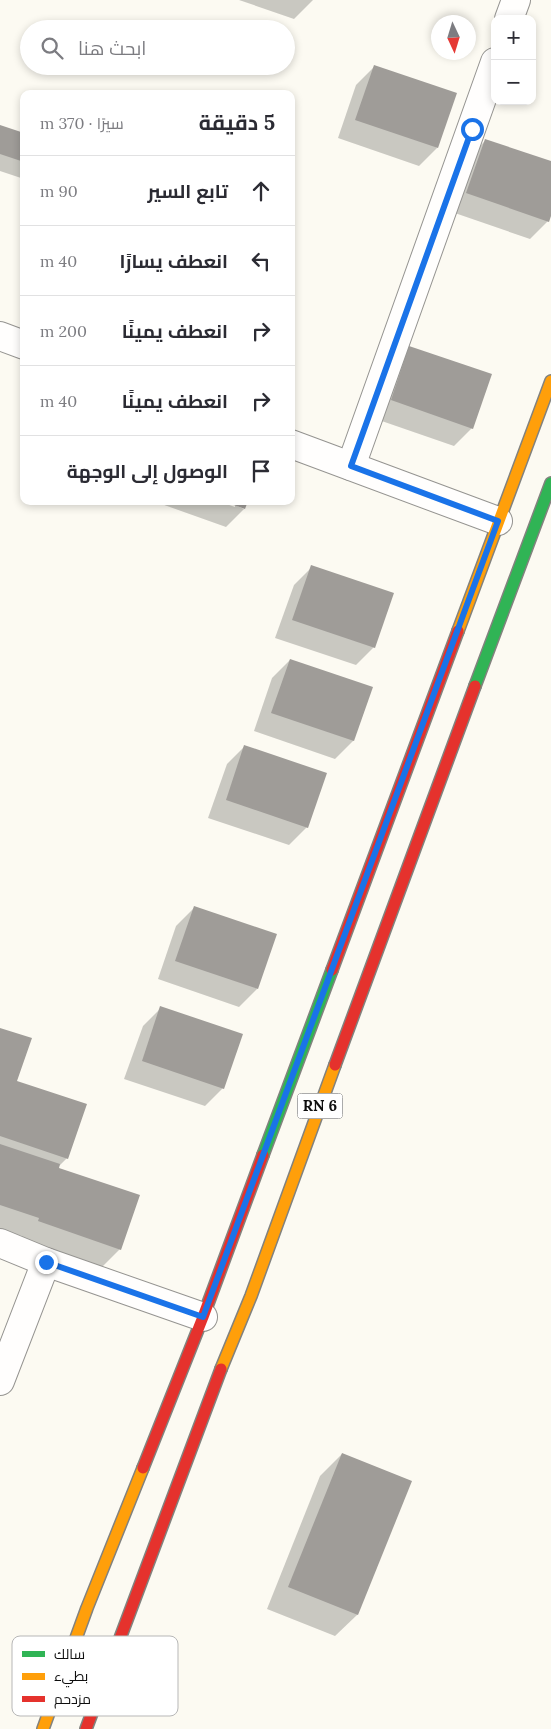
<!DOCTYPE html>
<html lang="ar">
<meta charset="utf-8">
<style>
:root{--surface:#fff;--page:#f2f2f3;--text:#2b2b33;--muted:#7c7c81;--line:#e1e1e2}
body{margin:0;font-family:Lora,Cairo,serif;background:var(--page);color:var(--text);direction:rtl}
.controls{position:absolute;right:15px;top:15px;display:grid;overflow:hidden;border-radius:10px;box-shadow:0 2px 8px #0003}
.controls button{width:45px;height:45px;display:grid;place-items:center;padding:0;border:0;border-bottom:1px solid var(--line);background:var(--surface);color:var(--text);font:25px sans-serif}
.compass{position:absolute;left:431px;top:15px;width:45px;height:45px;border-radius:50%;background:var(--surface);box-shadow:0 2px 8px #0003;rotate:176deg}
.stop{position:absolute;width:15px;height:15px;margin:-11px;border:4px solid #1a73e8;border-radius:50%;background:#fff}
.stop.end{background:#1a73e8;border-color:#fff;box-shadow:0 1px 5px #0008}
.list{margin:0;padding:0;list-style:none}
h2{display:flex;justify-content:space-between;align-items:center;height:65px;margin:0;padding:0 20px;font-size:21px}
h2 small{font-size:16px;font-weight:400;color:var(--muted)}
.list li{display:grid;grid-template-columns:32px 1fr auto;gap:15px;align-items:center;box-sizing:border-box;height:70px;padding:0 20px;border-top:1px solid var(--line)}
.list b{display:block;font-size:19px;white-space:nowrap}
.list em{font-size:16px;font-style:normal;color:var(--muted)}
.icon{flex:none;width:28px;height:28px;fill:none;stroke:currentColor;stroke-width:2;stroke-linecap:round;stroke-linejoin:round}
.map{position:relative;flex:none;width:551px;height:1729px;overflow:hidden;direction:ltr}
.search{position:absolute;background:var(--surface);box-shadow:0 2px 8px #0003;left:20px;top:20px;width:275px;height:55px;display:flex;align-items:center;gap:12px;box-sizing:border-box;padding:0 18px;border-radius:28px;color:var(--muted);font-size:19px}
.panel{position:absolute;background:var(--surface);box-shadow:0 2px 8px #0003;left:20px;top:90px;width:275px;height:415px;border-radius:10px;direction:rtl}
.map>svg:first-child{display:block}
</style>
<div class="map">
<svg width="551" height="1729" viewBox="0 0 551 1729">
<rect width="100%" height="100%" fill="#fcfaf2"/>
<g fill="#0003">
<path d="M239,0h74l-19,19z"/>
<path d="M374,67l63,81 -18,18 -81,-28 18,-53z"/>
<path d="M0,126l24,8v45l-24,-8z"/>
<path d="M486,140l65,23v49l-3,9 -18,18 -81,-28 19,-53z"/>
<path d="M410,347l62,81 -18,18 -81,-28 19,-53z"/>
<path d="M153,501h65l17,6v-2l9,4 -18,18z"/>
<path d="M312,567l62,80 -18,18 -81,-27 19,-53z"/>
<path d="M290,660l81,28 -18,53 -18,18 -81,-28 18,-53z"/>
<path d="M245,746l62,81 -18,18 -81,-27 19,-54z"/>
<path d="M194,908l63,81 -18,18 -81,-28 18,-53z"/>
<path d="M161,1008l62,80 -18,18 -81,-27 19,-53z"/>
<path d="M0,1029l15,52 52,77 -10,10 63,81 -18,18 -81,-28 1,-3 -22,-7z"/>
<path d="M342,1454l68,27 -53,134 -22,21 -68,-27 53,-133z"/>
</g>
<g fill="#9f9c98">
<path d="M374,65l83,28 -19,55 -83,-28z"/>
<path d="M0,125l24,8v29l-24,-8z"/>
<path d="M485,139l66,22v55l-2,6 -83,-29z"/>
<path d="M409,346l83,28 -19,55 -82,-29z"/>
<path d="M223,501h25l-3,8z"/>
<path d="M311,565l83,28 -19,55 -83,-28z"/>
<path d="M290,659l83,28 -19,54 -83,-28z"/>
<path d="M244,745l83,28 -19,55 -82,-28z"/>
<path d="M194,906l83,28 -19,55 -83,-28z"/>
<path d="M160,1006l83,28 -19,55 -82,-28z"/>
<path d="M0,1028l32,10 -15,43 70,23 -19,55 -68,-23z"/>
<path d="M0,1144l60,20 -1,4 81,27 -19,55 -83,-29 1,-3 -39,-13z"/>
<path d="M342,1453l70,28 -54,134 -70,-28z"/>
</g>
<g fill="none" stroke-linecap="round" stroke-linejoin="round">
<g stroke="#959491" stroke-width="30">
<g id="street">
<path d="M509,19l7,-19"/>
<path d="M0,336l24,9"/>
<path d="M291,444l207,77"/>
<path d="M351,466l144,-404"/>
<path d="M0,1243l46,19 157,55"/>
<path d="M0,1381l46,-119"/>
</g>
</g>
<g stroke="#82827e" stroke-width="14">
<g id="fast">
<path d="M475,686l76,-203"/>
<path d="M263,1155l69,-185"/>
</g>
</g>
<g stroke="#82827e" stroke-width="14">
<g id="slow">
<path d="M458,631l93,-250"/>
<path d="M221,1369l30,-73 84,-231"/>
<path d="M43,1729l44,-121 56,-140"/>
</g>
</g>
<g stroke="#82827e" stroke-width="14">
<g id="jam">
<path d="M332,970l126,-339"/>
<path d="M335,1065l140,-379"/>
<path d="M143,1468l60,-151 60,-162"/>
<path d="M86,1729l135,-360"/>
</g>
</g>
<use href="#street" stroke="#fffefd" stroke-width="28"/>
<use href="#fast" stroke="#30b455" stroke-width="11"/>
<use href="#slow" stroke="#ff9f0a" stroke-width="11"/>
<use href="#jam" stroke="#e5322d" stroke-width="11"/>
</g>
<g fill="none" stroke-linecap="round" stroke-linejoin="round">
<path stroke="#1a73e8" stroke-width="6" d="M46,1262l157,55 295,-796 -147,-55 121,-337"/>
</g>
<g text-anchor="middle" stroke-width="5" stroke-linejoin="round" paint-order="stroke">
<rect fill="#fff" stroke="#565656" stroke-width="1" x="297.5" y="1093.5" width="45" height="25" rx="4"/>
<g font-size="15" font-weight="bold" fill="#0e0e0e">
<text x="320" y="1111">RN 6</text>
</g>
</g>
<rect x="12" y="1636" width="166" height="80" rx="8" fill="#fff" stroke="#b7b7b7" stroke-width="1"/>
<rect x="22" y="1651" width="23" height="6" fill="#30b455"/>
<rect x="22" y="1673" width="23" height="7" fill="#ff9f0a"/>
<rect x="22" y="1696" width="23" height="6" fill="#e5322d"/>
<g font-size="14" fill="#0e0e0e">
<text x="54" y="1659">سالك</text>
<text x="54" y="1681">بطيء</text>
<text x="54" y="1704">مزدحم</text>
</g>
</svg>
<div class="controls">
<button>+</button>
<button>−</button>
</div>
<svg class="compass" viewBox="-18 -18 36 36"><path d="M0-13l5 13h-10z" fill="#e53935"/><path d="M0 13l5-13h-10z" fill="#7c7c81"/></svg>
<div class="stop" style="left:472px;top:129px"></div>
<div class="stop end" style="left:46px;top:1262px"></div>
<div class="search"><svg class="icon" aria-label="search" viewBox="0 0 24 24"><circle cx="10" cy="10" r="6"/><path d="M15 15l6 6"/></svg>ابحث هنا</div>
<section class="panel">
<h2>5 دقيقة<small>سيرًا · 370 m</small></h2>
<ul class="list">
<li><svg class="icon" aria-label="ahead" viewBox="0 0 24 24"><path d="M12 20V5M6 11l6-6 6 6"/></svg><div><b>تابع السير</b></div><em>90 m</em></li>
<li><svg class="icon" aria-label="left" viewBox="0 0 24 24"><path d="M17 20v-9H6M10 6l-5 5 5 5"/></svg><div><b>انعطف يسارًا</b></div><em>40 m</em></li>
<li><svg class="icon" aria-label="right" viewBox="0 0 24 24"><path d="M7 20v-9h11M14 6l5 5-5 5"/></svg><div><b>انعطف يمينًا</b></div><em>200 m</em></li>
<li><svg class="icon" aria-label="right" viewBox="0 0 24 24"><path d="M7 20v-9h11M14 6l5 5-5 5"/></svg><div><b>انعطف يمينًا</b></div><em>40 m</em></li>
<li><svg class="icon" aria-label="arrive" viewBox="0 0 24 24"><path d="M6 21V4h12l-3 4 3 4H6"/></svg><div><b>الوصول إلى الوجهة</b></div></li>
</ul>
</section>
</div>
